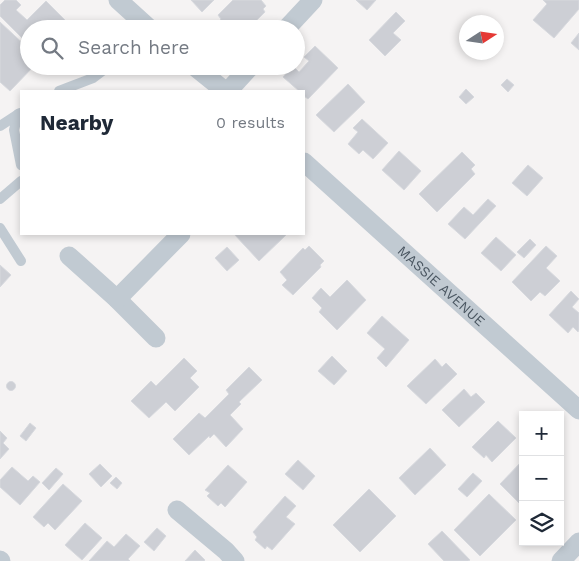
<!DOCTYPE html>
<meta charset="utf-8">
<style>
:root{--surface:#fff;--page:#f2f2f3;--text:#1f2937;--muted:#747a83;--line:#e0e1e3}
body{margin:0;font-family:"Work Sans",sans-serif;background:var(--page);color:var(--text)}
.controls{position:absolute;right:15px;bottom:15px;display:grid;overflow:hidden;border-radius:0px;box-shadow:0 2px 8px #0003}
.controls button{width:45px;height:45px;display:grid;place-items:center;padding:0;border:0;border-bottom:1px solid var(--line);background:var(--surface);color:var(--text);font:25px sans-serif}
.compass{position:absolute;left:459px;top:15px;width:45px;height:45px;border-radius:50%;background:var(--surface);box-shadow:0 2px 8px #0003;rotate:78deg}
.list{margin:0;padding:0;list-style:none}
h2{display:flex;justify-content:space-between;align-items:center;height:65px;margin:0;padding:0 20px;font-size:21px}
h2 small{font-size:16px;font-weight:400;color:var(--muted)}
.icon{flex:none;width:28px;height:28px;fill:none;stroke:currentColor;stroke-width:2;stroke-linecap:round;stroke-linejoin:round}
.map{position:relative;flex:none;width:579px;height:561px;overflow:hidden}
.search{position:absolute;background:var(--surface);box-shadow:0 2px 8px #0003;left:20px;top:20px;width:285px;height:55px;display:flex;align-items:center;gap:12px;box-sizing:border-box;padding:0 18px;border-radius:28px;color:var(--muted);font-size:19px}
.panel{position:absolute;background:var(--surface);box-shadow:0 2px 8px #0003;left:20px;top:90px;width:285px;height:145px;border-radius:0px}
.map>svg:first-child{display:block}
</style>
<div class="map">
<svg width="579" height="561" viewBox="0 0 579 561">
<rect width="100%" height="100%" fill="#f5f3f3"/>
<g fill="#cdcfd5" stroke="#d7d9de">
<path d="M5,0h11l5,5 -5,5 11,10 19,-19 28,28h-45v16l-29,-29v-11z"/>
<path d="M191,0h23l-12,12z"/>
<path d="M233,0h28l5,6 -3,3 2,3 -17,17h-27l-5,-5 5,-5 -3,-4z"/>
<path d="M356,0h20l-9,10z"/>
<path d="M543,0h36v9l-25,29 -21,-18 14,-16z"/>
<path d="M396,12l9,9 -12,12 8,7 -16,16 -16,-16z"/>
<path d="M0,22l29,27v17h5l-24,25 -10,-9z"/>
<path d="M579,33v17l-8,-7z"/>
<path d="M315,46l23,22 -30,31 -4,-3v-5h-5l-16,-14 10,-11 6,6 10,-11 -5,-4z"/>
<path d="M507,79l7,6 -6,7 -7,-7z"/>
<path d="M348,84l17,18 -31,30 -18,-17z"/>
<path d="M466,89l8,8 -8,7 -7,-7z"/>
<path d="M362,119l26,24 -15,16 -10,-9 -4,4 -11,-10 10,-12 -5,-4z"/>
<path d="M399,151l22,20 -17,19 -22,-20z"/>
<path d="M462,152l13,13 -4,4 4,5 -38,38 -18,-18z"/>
<path d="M528,165l15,13 -16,18 -15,-13z"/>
<path d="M488,199l8,7 -31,33 -17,-15 16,-17 9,8z"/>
<path d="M234,234h50l2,1 -27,26z"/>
<path d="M496,237l20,18 -15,16 -20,-18z"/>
<path d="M530,239l6,6 -12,13 -7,-6z"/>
<path d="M309,246l15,15 -4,4 1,2 -28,28 -11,-10 5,-5 -7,-8 23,-24 2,2z"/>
<path d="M546,246l11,10 -11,12 14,13 -15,15 -5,-4 -9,9 -19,-19z"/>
<path d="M227,247l12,13 -12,11 -12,-13z"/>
<path d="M0,265l11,10 -11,12z"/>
<path d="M347,280l19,20 -29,30 -18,-18 3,-4 -10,-10 9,-10 9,9z"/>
<path d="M571,291l8,8 -7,8 7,6v17l-1,2 -5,-5 -5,6 -19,-18z"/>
<path d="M382,316l27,24 -23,27 -9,-9 8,-9 -18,-16z"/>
<path d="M332,356l15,15 -13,14 -16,-14z"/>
<path d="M184,358l13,13 -7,7 9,9 -24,24 -9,-9 -17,16 -18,-17 20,-20 5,5z"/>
<path d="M435,359l7,8 4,-4 11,11 -31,30 -19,-18z"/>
<path d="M249,367l13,13 -23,22 2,2 -11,11 13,14 -17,18 -12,-13 -4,4 -1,-2 -20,19 -16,-16 26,-26 6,5 24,-24 -3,-4z"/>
<circle cx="11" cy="386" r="4.5"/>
<path d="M464,389l7,8 5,-4 9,9 -26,25 -17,-17z"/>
<path d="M498,421l18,17 -24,24 -6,-7 -2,3 -12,-11z"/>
<path d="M30,423l6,5 -10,13 -6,-5z"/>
<path d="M0,431l7,7 -4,5 6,6 -9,10z"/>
<path d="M430,448l16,17 -31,30 -16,-17z"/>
<path d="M298,460l17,16 -12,14 -18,-16z"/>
<path d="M523,460v47l-23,-23z"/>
<path d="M100,464l12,12 -11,11 -12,-13z"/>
<path d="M228,465l19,17 -22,25 -4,-4 -3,3 -11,-10 3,-3 -5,-3z"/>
<path d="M12,467l16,14 5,-5 7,6 -20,23 -20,-18v-7z"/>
<path d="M56,468l7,6 -14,16 -7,-7z"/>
<path d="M473,473l9,8 -15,16 -9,-8z"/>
<path d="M116,477l6,6 -5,6 -7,-6z"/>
<path d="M63,484l19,17 -27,29 -7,-7 -4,4 -11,-10z"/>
<path d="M369,489l27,27 -36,36 -27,-27z"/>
<path d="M489,494l27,26 -36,36 -26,-26z"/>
<path d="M285,496l11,10 -10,11 9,7 -23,26 -5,-4 -2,3 -10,-9 2,-3 -4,-5z"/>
<path d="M85,523l17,15 -20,22 -17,-15z"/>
<path d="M157,528l9,8 -12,15 -10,-9z"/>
<path d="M442,531l28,29 -2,1h-24l-16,-17z"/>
<path d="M126,534l14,12 -12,13 2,2h-41l18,-20 7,6z"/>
<path d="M195,550l10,10 -1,1h-19z"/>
</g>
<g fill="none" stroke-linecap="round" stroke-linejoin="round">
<g stroke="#c1cad2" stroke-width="10">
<path d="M59,91l34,-13 16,-12"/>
<path d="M18,114l-4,16 7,35"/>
<path d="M0,126l20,-13"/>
<path d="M0,199l21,-18"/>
<path d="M0,228l21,33"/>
</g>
<g stroke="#c1cad2" stroke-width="19">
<path d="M118,0l32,29"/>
<path d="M286,29l27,-29"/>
<path d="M194,66l31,25"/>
<path d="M228,91l23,-25"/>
<path id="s1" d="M304,162l275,248"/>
<path d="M69,256l48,43 39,39"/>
<path d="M117,299l64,-65"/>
<path d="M177,510l49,41 9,10"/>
<path d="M0,560l1,1"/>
<path d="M561,561l18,-19"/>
</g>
</g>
<g text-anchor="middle" stroke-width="5" stroke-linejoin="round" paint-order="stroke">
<g font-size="14" fill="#4a5661" stroke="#fff">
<text dy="5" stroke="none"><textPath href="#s1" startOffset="185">MASSIE AVENUE</textPath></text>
</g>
</g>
</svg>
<div class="controls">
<button>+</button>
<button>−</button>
<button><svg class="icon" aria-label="layers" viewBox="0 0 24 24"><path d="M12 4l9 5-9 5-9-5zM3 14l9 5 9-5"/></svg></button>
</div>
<svg class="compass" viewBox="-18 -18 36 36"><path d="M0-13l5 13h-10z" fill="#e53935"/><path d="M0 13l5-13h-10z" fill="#747a83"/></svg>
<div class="search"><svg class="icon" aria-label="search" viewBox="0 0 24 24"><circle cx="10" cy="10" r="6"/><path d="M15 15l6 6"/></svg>Search here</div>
<section class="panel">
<h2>Nearby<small>0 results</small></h2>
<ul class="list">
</ul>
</section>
</div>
